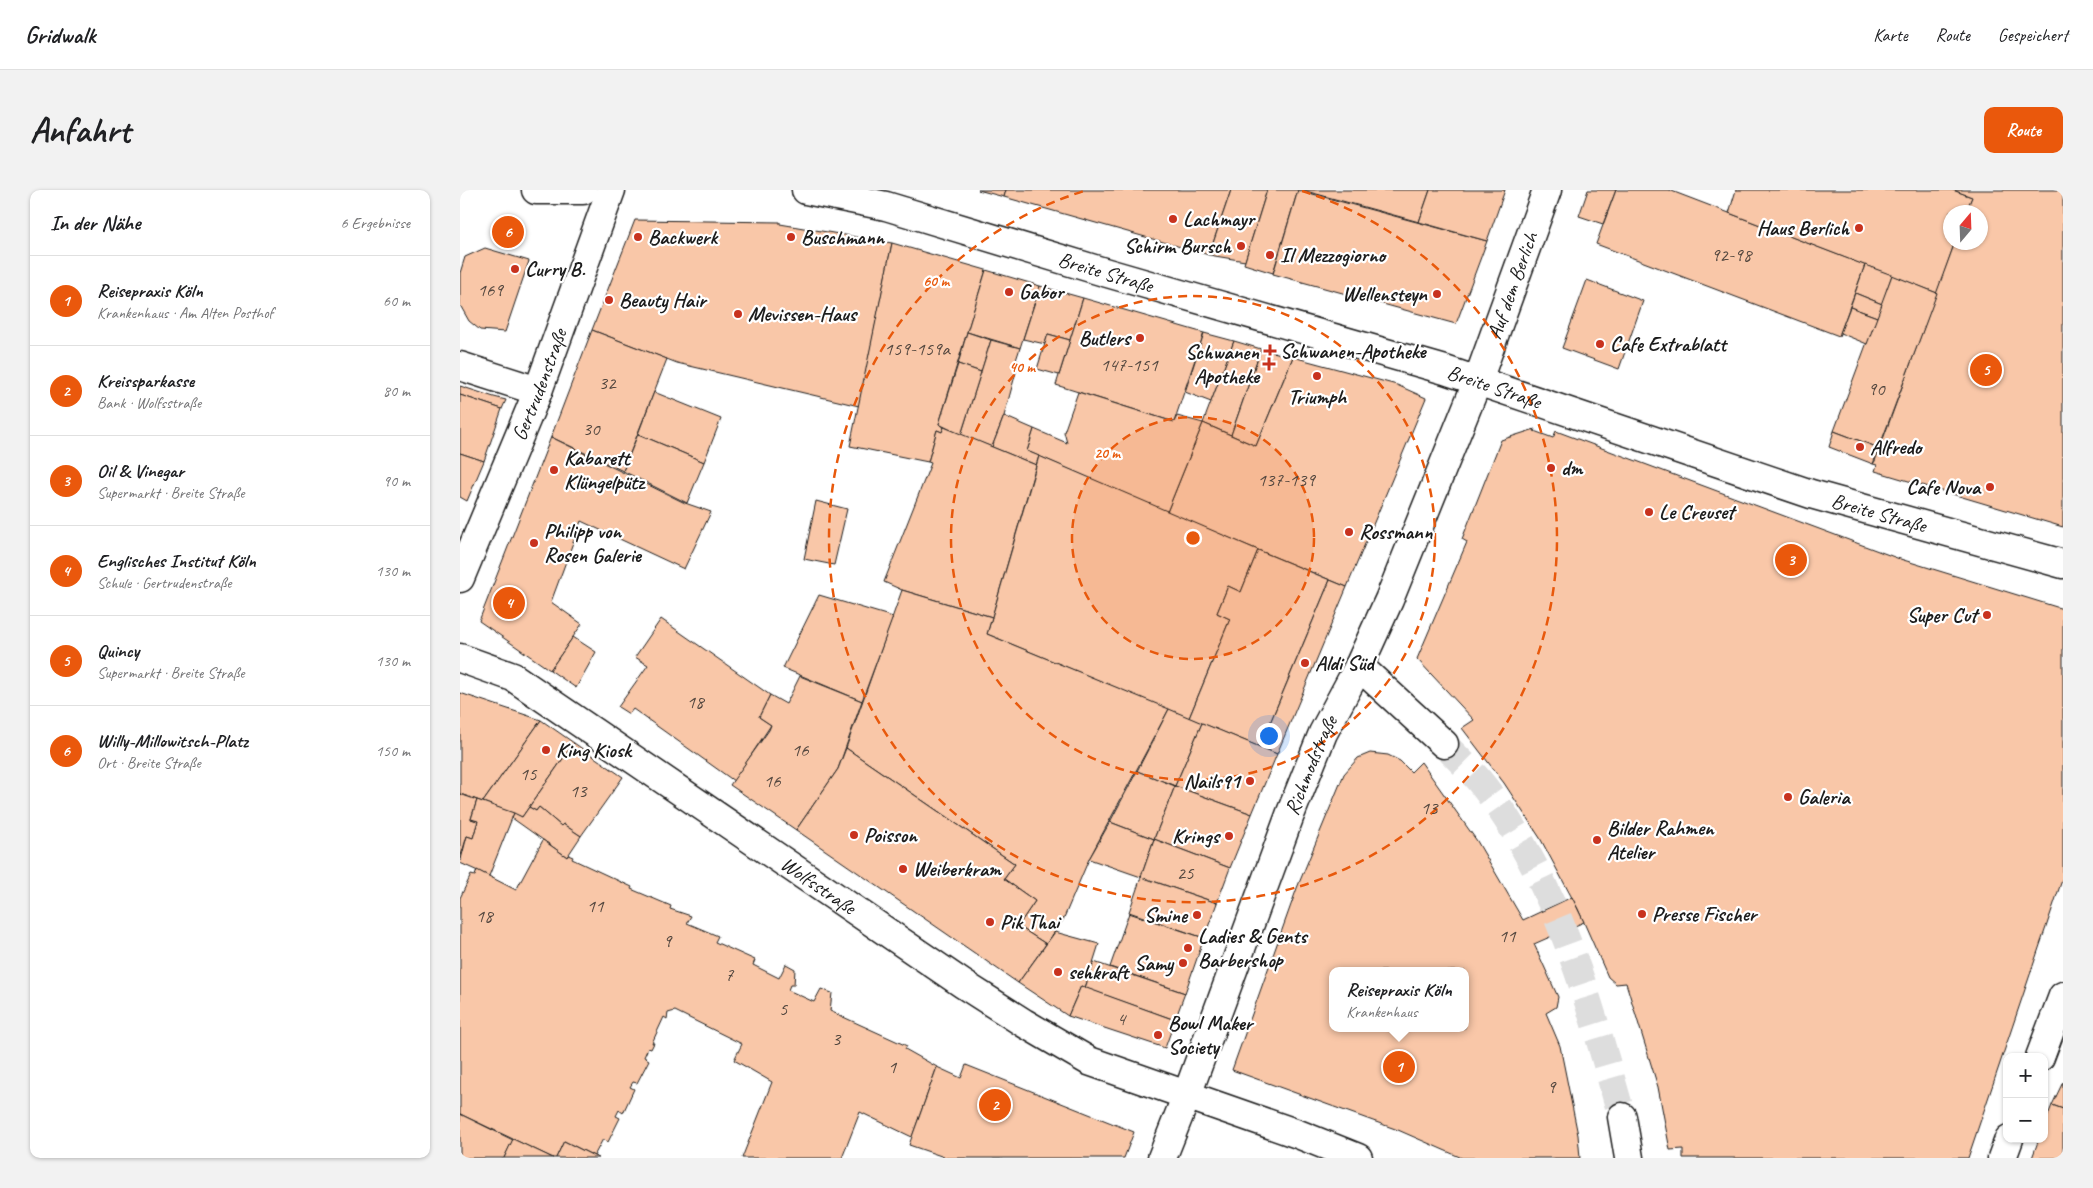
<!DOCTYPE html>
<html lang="de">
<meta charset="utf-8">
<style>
:root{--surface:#fff;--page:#f2f2f2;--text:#202124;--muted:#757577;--line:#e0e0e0;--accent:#ea580c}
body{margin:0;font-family:Caveat,sans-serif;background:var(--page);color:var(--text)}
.controls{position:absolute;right:15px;bottom:15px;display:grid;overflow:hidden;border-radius:10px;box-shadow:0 1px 4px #0004}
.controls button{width:45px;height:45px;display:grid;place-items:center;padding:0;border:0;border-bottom:1px solid var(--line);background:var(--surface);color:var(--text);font:25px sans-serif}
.compass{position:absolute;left:1483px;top:15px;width:45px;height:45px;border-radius:50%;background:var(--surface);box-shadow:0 1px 4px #0004;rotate:19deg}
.you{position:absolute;left:808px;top:545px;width:18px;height:18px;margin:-12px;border:4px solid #fff;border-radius:50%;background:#1a73e8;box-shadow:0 0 0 8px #1a73e833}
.badge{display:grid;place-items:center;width:32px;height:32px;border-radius:50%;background:var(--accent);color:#fff;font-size:16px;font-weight:700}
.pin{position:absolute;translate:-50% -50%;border:2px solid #fff;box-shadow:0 1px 5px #0006}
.popup{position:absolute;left:869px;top:777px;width:140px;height:65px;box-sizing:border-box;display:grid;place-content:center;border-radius:10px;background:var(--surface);filter:drop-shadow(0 1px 4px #0005);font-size:16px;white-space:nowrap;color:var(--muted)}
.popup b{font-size:19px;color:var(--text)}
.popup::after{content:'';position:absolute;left:50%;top:100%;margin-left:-10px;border:10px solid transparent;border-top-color:var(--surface)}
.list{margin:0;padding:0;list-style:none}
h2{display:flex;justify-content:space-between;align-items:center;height:65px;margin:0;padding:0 20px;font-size:21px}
h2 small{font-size:16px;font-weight:400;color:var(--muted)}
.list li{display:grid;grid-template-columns:32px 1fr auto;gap:15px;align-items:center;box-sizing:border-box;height:90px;padding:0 20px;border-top:1px solid var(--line)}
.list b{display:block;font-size:19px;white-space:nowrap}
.list p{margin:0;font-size:16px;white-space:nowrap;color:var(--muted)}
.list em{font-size:16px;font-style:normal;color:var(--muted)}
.map{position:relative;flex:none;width:1603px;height:968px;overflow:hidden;border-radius:10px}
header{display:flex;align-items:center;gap:30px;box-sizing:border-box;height:70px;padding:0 25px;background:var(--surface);border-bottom:1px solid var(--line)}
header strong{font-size:24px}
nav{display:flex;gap:28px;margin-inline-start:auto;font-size:18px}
.intro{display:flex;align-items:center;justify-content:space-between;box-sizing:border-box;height:120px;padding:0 30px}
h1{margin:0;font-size:35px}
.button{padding:12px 22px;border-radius:10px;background:var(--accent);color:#fff;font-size:18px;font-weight:700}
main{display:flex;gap:30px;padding:0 30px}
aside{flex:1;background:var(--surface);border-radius:10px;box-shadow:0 1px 4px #0004}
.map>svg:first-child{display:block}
</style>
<header>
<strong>Gridwalk</strong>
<nav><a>Karte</a><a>Route</a><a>Gespeichert</a></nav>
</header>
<div class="intro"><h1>Anfahrt</h1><a class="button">Route</a></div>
<main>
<aside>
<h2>In der Nähe<small>6 Ergebnisse</small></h2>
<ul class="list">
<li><span class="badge">1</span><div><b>Reisepraxis Köln</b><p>Krankenhaus · Am Alten Posthof</p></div><em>60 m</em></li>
<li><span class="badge">2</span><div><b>Kreissparkasse</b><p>Bank · Wolfsstraße</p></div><em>80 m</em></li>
<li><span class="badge">3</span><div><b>Oil &amp; Vinegar</b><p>Supermarkt · Breite Straße</p></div><em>90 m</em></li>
<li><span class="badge">4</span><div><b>Englisches Institut Köln</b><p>Schule · Gertrudenstraße</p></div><em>130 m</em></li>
<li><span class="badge">5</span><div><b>Quincy</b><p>Supermarkt · Breite Straße</p></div><em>130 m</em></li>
<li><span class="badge">6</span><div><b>Willy-Millowitsch-Platz</b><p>Ort · Breite Straße</p></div><em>150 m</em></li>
</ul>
</aside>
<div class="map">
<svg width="1603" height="968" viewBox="0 0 1603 968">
<rect width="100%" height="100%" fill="#fff"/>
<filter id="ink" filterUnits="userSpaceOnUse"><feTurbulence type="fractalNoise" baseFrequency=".02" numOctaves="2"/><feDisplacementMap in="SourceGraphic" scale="10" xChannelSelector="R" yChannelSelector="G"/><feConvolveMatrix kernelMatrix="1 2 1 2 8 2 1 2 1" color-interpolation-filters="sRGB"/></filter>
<g filter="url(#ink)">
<g fill="#f9c7a8" stroke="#1c1c1c" fill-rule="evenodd">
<path d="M518,0h28l-2,7z"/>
<path d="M546,0h225l-22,65 -205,-58z"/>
<path d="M771,0h36l-22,71 -36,-6z"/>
<path d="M807,0h31l-25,83 -29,-9z"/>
<path d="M838,0l189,51 -31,83 -183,-50z"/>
<path d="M842,0h128l-11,32z"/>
<path d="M970,0h75l-18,51 -68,-19z"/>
<path d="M1128,0h28l-13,34 -24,-8z"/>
<path d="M1156,0h53l196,75 -26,71 -243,-92z"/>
<path d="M1276,0h217l19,7 -6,15h-16v30h5l-18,51 -208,-80z"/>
<path d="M1493,0h110v337l-188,-56 2,-6 -4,-1 2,-3 80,-219h25v-30h-14l6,-15z"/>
<path d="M175,30l145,2v2l112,19 -33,163 -182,-43 -85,-33z"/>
<path d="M432,53l94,27 -47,154 5,3 -2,5 -5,-2 -9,32 -78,-16z"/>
<path d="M25,58l44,13 -24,71 -25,-2 -11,-9 -9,-16v-32l5,-16z"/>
<path d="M1405,75l27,10 -10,29 -27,-11z"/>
<path d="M526,80l54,16 -20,62 -53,-16z"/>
<path d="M1432,85l45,18 -58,155 -45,-17z"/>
<path d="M1127,90l56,21 -24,68 -57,-21z"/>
<path d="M580,96l43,12 -13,42 -22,-6 -3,10 -22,-5z"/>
<path d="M1395,103l27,11 -5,13 -27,-10z"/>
<path d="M623,108l121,35 -30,89 -118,-37z"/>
<path d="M1390,117l27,10 -10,27 -27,-11z"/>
<path d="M132,140l75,29 -44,112 -72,-34z"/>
<path d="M507,142l24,8 -10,32 -23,-8z"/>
<path d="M744,143l30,8 -23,61 -26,-10z"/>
<path d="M588,144l22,6 -11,35 -22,-6z"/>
<path d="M531,150l29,8 -4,12 3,1 -15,55 -12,31 -31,-12z"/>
<path d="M774,151l27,8 -30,86 -28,-12z"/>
<path d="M801,159l32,8 -37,89 -25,-11z"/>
<path d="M833,167l104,28 29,13 -79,189 -180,-75 36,-89 53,23z"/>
<path d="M498,174l23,8 -20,63 -22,-11z"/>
<path d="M0,196l34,11 12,3 -4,9 -42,-14z"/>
<path d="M194,202l67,27 -17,43 -66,-28z"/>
<path d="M618,202l96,30 3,-6 26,7 -36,89 -140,-61 7,-22 33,14 -3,-11z"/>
<path d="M0,205l42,14 -18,52 -24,-8z"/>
<path d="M544,226l30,13 -7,22 12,5 -3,9 -44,-18z"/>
<path d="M484,237l92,38 -44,152 -90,-27 -18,-8 47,-119 -3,-1 9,-32 5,2z"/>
<path d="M1075,239l-1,2 19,7 3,-7 341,127 166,51v268l-95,281h-285v-9l-13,1 -12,-63 -32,-104 -10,1 -8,-7 -30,-68 -38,-71 -36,-55 -42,-55 12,-8 -57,-61 50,-117 -5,-3 39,-99z"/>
<path d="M1374,241l45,17 -6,16 -44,-17z"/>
<path d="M178,244l66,28 -17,41 -64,-32z"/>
<path d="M91,247l134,66 26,9 -27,57 -103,-48 -30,81 31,22 -32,46 -71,-49z"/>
<path d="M0,263l24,8 -17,40 -7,-4z"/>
<path d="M579,266l219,94 -17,42 -13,-6 -11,27 13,6 -41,99 -202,-84z"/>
<path d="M356,311l31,8 -13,56 -30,-6z"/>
<path d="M798,360l72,30 -70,167 -71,-29 41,-99 -13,-6 11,-27 13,6z"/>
<path d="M870,390l17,7 -70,167 -17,-7z"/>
<path d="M442,400l90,27 -5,17 182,75 -80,150 -26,61 -17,24 -28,-18 17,-25 -31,-22 11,-15 -169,-116z"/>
<path d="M359,405l74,22 -31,84 -79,-33z"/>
<path d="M201,429l109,76 -11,22 12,8 -37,56 -101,-72 -4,5 -11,-7 30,-42 -13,-8z"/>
<path d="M113,447l23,15 -20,36 -26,-18z"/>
<path d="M340,486l62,25 -24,68 -42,61 -66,-45 39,-55 2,-5 -12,-8 11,-22 16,9z"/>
<path d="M0,503l81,27 -58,82 -23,-8z"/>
<path d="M709,519l33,14 -27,63 -38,-15z"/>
<path d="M81,530l33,23 -52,74 -39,-15z"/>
<path d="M742,533l75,31 -25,60 -77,-28z"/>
<path d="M114,553l49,34 -42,59 -18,-12 -2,2 -22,-19 -3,4 -7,-4z"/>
<path d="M386,558l169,116 -11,15 31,22 -17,25 28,18 -28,39 -222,-153 42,-61z"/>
<path d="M910,563l18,2 12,6 11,11 10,-10 56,79 46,79 49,-23 12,25 -50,22 24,53 -2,10 -10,6 14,33 18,89 2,23h-118l-64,-28 -166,-60 65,-182 47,-114 14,-16zM873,781h132v57h-132z"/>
<path d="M677,581l38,15 -21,53 -44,-17z"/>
<path d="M715,596l77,28 -22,54 -76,-29z"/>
<path d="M0,604l17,6 -6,19 7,2 -5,17 -6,-2 -7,23z"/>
<path d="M17,610l37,13 -25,63 -29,-13 7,-27 6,2 5,-17 -7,-2z"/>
<path d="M69,617l7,4 3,-4 22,19 2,-2 18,12 -14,21 -55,-39 2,-5 8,4z"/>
<path d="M650,632l44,17 -13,38 -52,-18z"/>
<path d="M694,649l76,29 -13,35 -76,-26z"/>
<path d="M83,650l24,17 1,-2 5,2 -1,2 60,28 -1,2 40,17 -1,3 21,7 -4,7 31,13 -3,6 40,18 -2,5 26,13 7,-14 9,5 -1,16h-4l-2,5 26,12 7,-13 11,4 -2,18 77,35 -2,3 32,18 -25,70 -52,-25 -18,46h-100l30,-76 -38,-22 8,-16 -67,-33 -7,2 -1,6 -3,-2 -12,26h2l-3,6 -3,-1 -4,9 5,3 -12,23 -4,-1 -3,5 4,2 -11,24 -4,-3 -3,6 4,2 -12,24 -5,-3 -9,17 -30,-15 -8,17h-3l-93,-44v-216l11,-23 4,1 2,-6 39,20z"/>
<path d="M681,687l76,26 -13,35 -75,-26z"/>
<path d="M669,723l75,25 -19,55 -75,-26z"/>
<path d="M595,742l44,12 -14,44 -4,-2 -13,30 -50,-33z"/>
<path d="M634,772l91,31 -10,27 -90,-32z"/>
<path d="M621,796l94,34 -10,28 -97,-32z"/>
<path d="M506,875l168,67 -10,26h-177l-38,-13 28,-78 24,11z"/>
<path d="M1603,892v27l-11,-4z"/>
<path d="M1592,915l11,4v49h-31l7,-19h5v-13z"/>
<path d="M0,924l53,26 -9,18h-44z"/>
<path d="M53,949l40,19h-49z"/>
<path d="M104,951l30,15 5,2h-43z"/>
</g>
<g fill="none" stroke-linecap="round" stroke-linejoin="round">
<path stroke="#ddd" stroke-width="28" stroke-dasharray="28 14" stroke-linecap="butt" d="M984,554c13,14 29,28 41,44 73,95 105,217 137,329"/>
<g stroke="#1c1c1c" stroke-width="31">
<g id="street">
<path d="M76,0h47"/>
<path id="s1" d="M346,0l80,16 218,66 341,98 366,124 252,70"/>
<path d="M0,176l78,25"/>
<path id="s2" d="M0,388l78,-187 73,-201"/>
<path id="s3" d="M0,468l53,19 450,307 61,39 65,38 209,73 60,24"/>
<path d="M899,476l85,78"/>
<path d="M1580,867l23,-61"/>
<path d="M1162,927l7,41"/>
<path id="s4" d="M702,968l25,-63 103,-280 33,-82 36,-67 30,-66 89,-220 69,-190"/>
<path d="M1542,968l7,-19"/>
</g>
</g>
<use href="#street" stroke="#fff" stroke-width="28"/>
</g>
</g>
<circle cx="733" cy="348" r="121" fill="#e8590c" fill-opacity=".12"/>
<g fill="none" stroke="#e8590c" stroke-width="2.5" stroke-dasharray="9 6">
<circle cx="733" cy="348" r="121"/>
<circle cx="733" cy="348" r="242"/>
<path d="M842 1A364 364 0 1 1 624 1"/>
</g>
<g fill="#c8321e" stroke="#fff" stroke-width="2">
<circle cx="713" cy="29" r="5"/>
<circle cx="1399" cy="38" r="5"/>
<circle cx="178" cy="47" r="5"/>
<circle cx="331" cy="47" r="5"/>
<circle cx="781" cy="56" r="5"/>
<circle cx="810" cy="65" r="5"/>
<circle cx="55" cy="79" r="5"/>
<circle cx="549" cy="102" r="5"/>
<circle cx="977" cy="104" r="5"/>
<circle cx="149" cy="110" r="5"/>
<circle cx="278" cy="124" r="5"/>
<circle cx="680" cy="148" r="5"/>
<circle cx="1140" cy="154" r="5"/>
<path d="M807.5 153.5h5v5h5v5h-5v5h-5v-5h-5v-5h5z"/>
<path d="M806.5 166.5h5v5h5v5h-5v5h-5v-5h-5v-5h5z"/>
<circle cx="857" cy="186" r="5"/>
<circle cx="1400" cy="257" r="5"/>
<circle cx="1091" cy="278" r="5"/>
<circle cx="94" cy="280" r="5"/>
<circle cx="1530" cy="297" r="5"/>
<circle cx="1189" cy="322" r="5"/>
<circle cx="889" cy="342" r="5"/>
<circle cx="74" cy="353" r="5"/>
<circle cx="1527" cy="425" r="5"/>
<circle cx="845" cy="473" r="5"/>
<circle cx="86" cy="560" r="5"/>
<circle cx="790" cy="591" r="5"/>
<circle cx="1328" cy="607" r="5"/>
<circle cx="394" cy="645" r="5"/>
<circle cx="769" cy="646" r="5"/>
<circle cx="1137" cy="650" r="5"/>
<circle cx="443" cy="679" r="5"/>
<circle cx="1182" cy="724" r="5"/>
<circle cx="737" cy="725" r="5"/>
<circle cx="530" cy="732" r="5"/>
<circle cx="728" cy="758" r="5"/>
<circle cx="723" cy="773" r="5"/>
<circle cx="598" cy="782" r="5"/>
<circle cx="698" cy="845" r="5"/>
</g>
<g text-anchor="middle" stroke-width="4.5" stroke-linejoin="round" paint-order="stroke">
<g font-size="19" fill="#53473f">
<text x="1271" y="71">92-98</text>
<text x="30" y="106">169</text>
<text x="457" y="165">159-159a</text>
<text x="669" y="181">147-151</text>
<text x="147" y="199">32</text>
<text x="1416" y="205">90</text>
<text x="131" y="245">30</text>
<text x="826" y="296">137-139</text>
<text x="235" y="518">18</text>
<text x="340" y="566">16</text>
<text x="68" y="590">15</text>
<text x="312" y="597">16</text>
<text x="118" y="607">13</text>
<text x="969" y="624">13</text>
<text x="725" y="689">25</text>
<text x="135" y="722">11</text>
<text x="24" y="732">18</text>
<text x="1047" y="752">11</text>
<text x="207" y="757">9</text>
<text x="269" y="791">7</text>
<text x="323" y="825">5</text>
<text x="661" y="835">4</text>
<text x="376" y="855">3</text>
<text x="432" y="883">1</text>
<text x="1091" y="903">9</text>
</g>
<g font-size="21" font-weight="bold" fill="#1c1c1c" stroke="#fff" text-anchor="start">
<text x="723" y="36">Lachmayr</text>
<text x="1389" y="45" text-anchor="end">Haus Berlich</text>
<text x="188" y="54">Backwerk</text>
<text x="341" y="54">Buschmann</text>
<text x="771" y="63" text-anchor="end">Schirm Bursch</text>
<text x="820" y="72">Il Mezzogiorno</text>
<text x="65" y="86">Curry B.</text>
<text x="559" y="109">Gabor</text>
<text x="967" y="111" text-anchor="end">Wellensteyn</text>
<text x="159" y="117">Beauty Hair</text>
<text x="288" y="131">Mevissen-Haus</text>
<text x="670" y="155" text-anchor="end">Butlers</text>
<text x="1150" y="161">Cafe Extrablatt</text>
<text x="820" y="168">Schwanen-Apotheke</text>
<text x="799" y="169" text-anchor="end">Schwanen<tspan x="799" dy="24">Apotheke</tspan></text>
<text x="857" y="214" text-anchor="middle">Triumph</text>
<text x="1410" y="264">Alfredo</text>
<text x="104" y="275">Kabarett<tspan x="104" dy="24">Klüngelpütz</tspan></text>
<text x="1101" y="285">dm</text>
<text x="1520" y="304" text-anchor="end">Cafe Nova</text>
<text x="1199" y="329">Le Creuset</text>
<text x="84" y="348">Philipp von<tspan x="84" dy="24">Rosen Galerie</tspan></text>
<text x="899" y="349">Rossmann</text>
<text x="1517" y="432" text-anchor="end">Super Cut</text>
<text x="855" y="480">Aldi Süd</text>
<text x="96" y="567">King Kiosk</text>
<text x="780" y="598" text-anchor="end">Nails91</text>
<text x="1338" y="614">Galeria</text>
<text x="1147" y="645">Bilder Rahmen<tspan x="1147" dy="24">Atelier</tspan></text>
<text x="404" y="652">Poisson</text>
<text x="759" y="653" text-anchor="end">Krings</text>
<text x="453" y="686">Weiberkram</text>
<text x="1192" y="731">Presse Fischer</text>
<text x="727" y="732" text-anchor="end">Smine</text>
<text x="540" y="739">Pik Thai</text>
<text x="738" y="753">Ladies &amp; Gents<tspan x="738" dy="24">Barbershop</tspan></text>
<text x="713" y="780" text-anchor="end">Samy</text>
<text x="608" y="789">sehkraft</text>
<text x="708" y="840">Bowl Maker<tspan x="708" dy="24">Society</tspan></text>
</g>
<g font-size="21" fill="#1c1c1c" stroke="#fff">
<text dy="7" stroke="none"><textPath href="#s1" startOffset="311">Breite Straße</textPath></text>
<text dy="7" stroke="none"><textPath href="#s4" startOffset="941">Auf dem Berlich</textPath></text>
<text dy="7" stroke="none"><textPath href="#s2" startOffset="209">Gertrudenstraße</textPath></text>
<text dy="7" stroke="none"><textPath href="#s1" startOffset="716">Breite Straße</textPath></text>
<text dy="7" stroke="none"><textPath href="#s1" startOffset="1121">Breite Straße</textPath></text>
<text dy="7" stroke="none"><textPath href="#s4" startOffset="420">Richmodstraße</textPath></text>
<text dy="7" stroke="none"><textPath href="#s3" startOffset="426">Wolfsstraße</textPath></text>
</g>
</g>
<circle cx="733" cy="348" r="8" fill="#e8590c" stroke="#fff" stroke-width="2.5"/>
<g font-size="15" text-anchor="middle" font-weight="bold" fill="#e8590c" stroke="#fff" stroke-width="4.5" stroke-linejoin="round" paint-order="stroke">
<text x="476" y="96">60 m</text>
<text x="562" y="182">40 m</text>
<text x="647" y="268">20 m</text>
</g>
</svg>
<div class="controls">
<button>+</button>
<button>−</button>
</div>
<svg class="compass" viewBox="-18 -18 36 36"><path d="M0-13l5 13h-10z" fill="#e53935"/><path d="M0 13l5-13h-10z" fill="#757577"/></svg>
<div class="you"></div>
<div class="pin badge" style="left:939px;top:877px">1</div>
<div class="popup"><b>Reisepraxis Köln</b>Krankenhaus</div>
<div class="pin badge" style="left:535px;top:915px">2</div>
<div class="pin badge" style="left:1331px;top:370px">3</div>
<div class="pin badge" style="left:49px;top:413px">4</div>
<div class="pin badge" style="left:1526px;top:180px">5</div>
<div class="pin badge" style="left:48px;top:42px">6</div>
</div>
</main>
